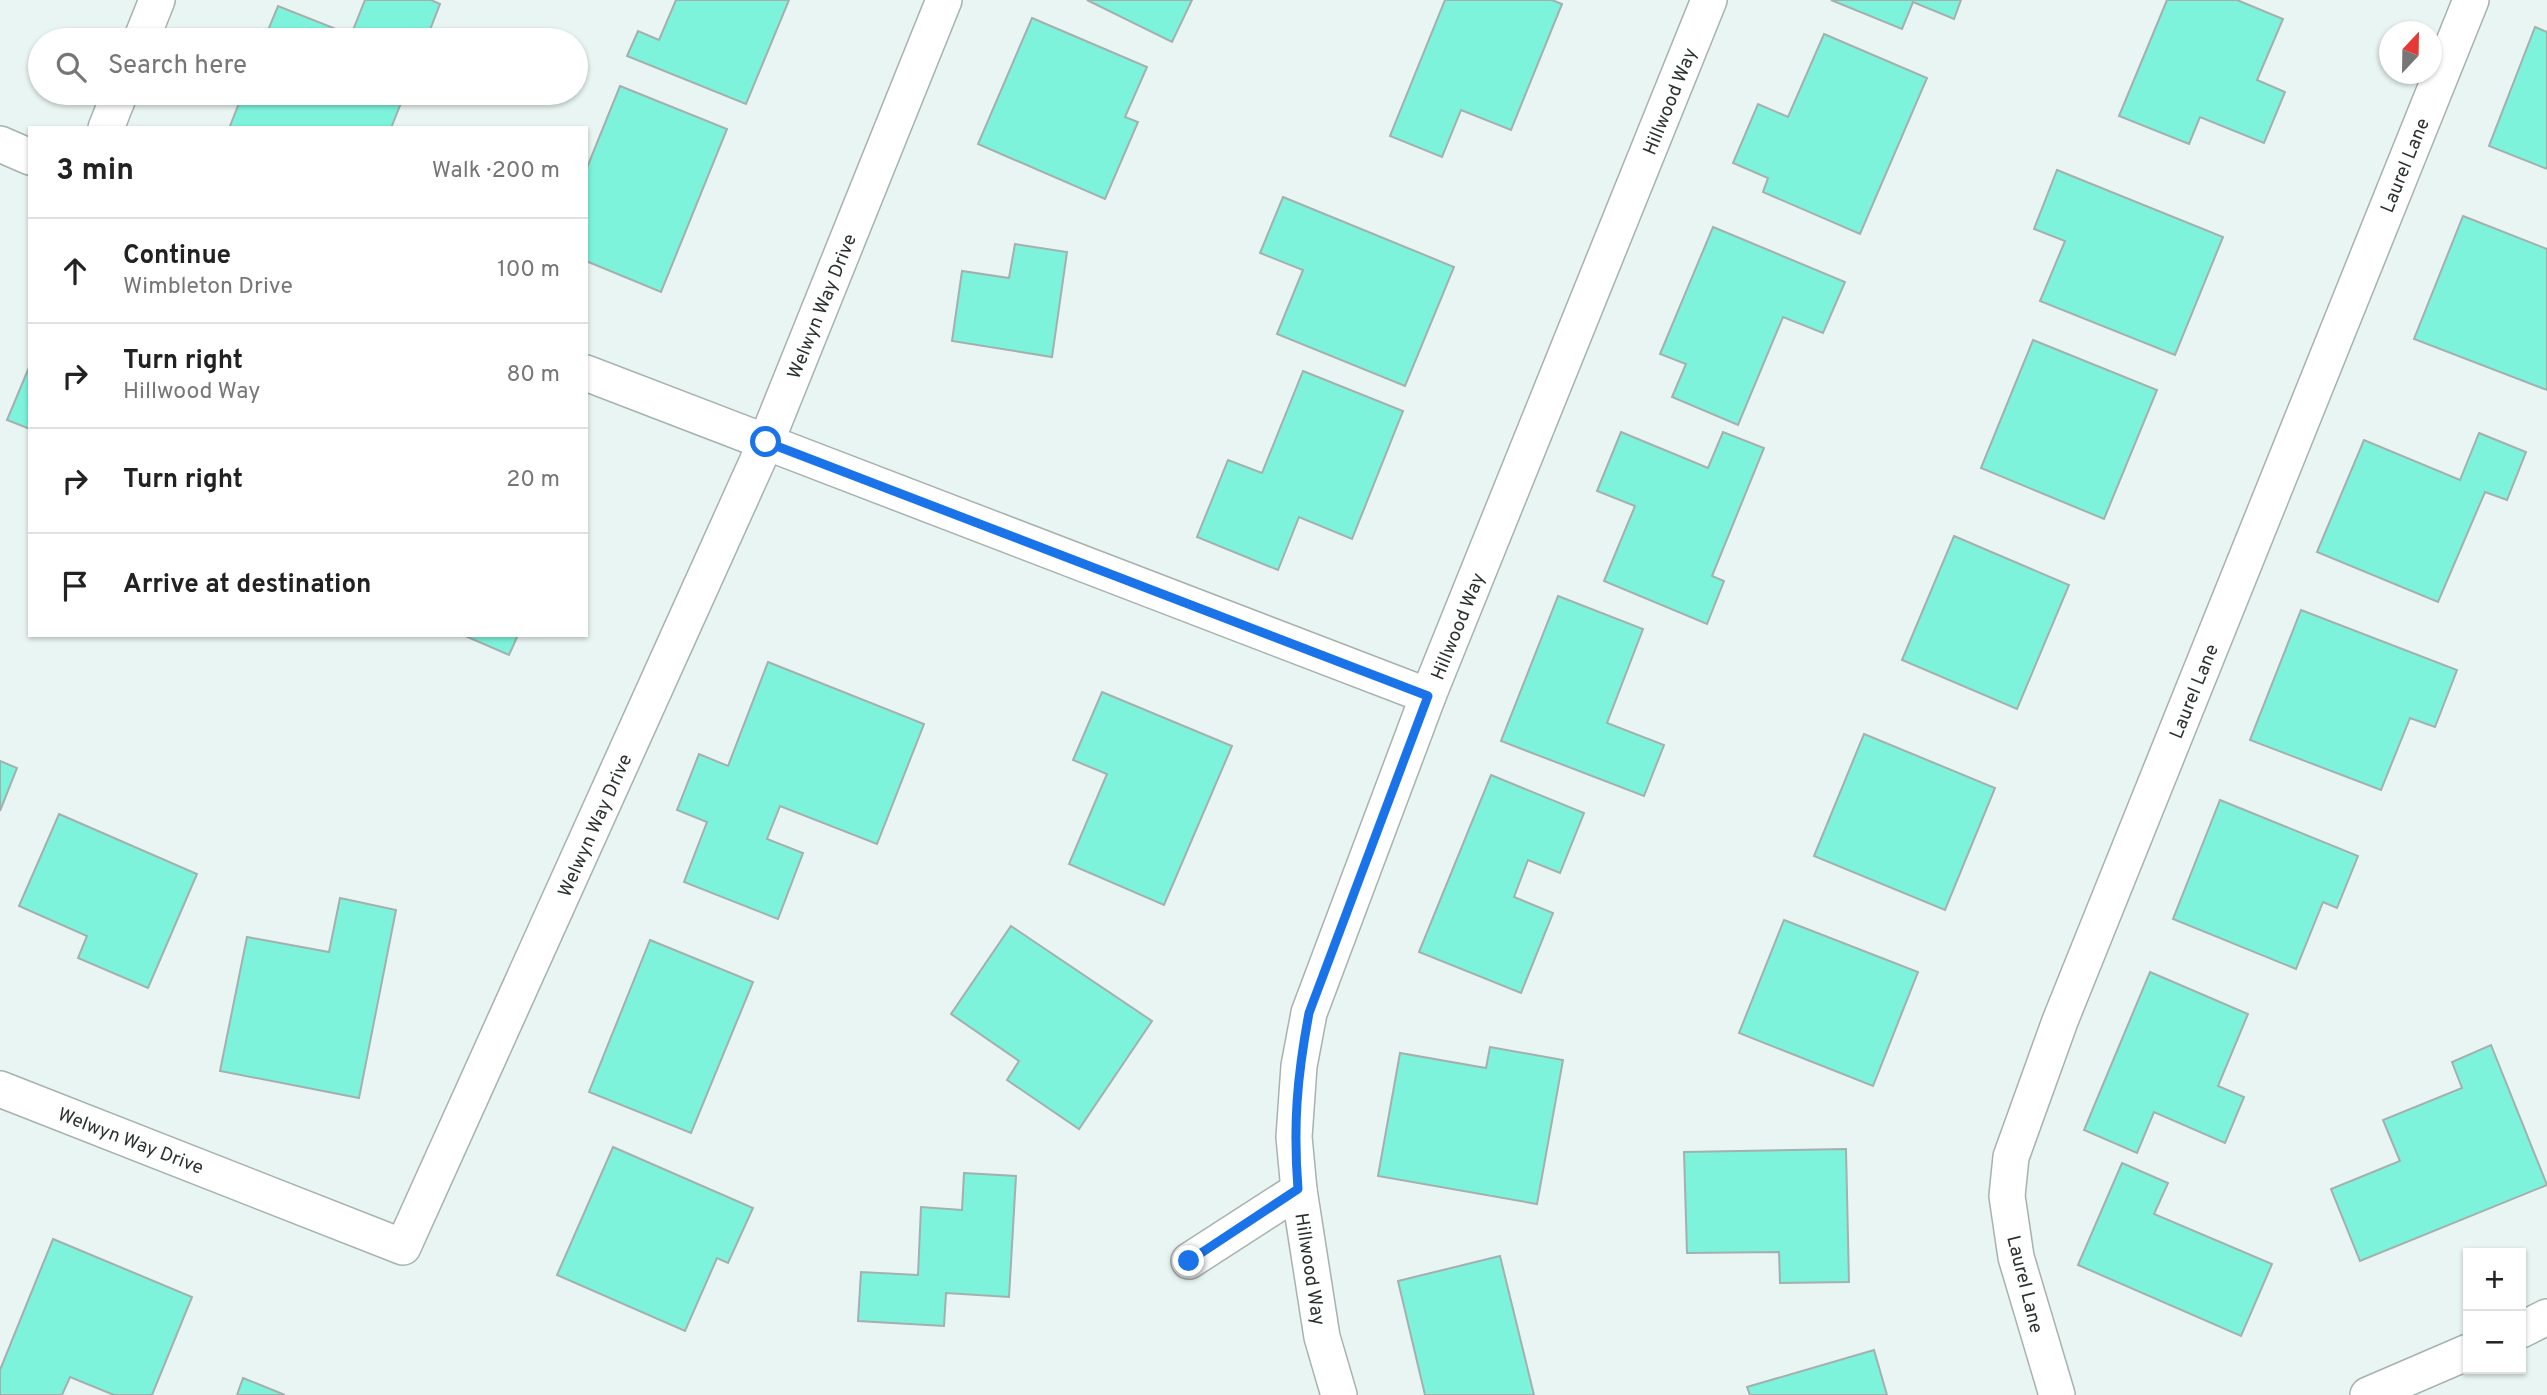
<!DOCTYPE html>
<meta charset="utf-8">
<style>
:root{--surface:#fff;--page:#f6f6f6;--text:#222;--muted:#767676;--line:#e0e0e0}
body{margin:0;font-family:Overpass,sans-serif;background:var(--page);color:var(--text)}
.controls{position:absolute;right:21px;bottom:21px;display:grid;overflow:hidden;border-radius:0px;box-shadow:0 2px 5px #0004}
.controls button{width:63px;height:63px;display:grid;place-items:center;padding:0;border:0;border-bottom:2px solid var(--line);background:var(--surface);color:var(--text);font:35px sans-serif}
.compass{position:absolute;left:2379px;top:21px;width:63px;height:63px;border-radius:50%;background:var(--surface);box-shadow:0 2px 5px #0004;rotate:22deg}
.stop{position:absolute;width:21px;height:21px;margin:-16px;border:5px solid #1a73e8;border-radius:50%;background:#fff}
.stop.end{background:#1a73e8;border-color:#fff;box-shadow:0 2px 7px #0008}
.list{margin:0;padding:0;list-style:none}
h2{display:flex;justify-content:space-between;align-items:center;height:91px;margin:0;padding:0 28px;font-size:30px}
h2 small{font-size:23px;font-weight:400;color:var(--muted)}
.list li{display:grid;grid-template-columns:46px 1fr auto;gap:21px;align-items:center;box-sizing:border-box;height:105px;padding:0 28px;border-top:2px solid var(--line)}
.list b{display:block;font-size:26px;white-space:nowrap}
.list p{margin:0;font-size:23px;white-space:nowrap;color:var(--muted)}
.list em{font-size:23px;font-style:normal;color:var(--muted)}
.icon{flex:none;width:38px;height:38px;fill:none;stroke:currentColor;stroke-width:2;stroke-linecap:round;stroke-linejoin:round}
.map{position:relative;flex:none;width:2547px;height:1395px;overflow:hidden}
.search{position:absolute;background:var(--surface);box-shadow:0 2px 5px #0004;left:28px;top:28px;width:560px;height:77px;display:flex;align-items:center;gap:18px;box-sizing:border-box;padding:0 24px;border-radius:38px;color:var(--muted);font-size:26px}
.panel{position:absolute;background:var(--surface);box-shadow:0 2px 5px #0004;left:28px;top:126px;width:560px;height:511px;border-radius:0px}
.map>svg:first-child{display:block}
</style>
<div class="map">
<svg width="2547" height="1395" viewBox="0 0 2547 1395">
<rect width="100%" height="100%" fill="#e9f5f2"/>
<g fill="#7df3dc" stroke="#a4b0ad" stroke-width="2">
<path d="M365,0h66l9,4 -14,36h-162l14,-34 73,29z"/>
<path d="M676,0h113l-43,104 -119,-48 11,-25 21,9z"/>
<path d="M1087,0h105l-20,42z"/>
<path d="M1445,0h107l10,4 -51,126 -50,-20 -19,47 -52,-21z"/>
<path d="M1831,0h130l-7,19 -41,-17 -11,27z"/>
<path d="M2167,0h70l46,19 -26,61 28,12 -21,51 -64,-26 -11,27 -70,-28z"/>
<path d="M1032,18l115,49 -22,50 13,5 -33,77 -127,-55z"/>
<path d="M2535,27l12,5v137l-58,-23z"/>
<path d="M1824,34l103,44 -67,156 -97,-42 5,-14 -35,-15 25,-59 30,13z"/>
<path d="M620,86l107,43 -66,163 -75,-31v-91z"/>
<path d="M243,93h162l-14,35h-158l-3,-2z"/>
<path d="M2057,170l166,67 -48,118 -135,-54 25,-60 -31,-12z"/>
<path d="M1283,197l171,70 -49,119 -128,-52 26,-64 -43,-17z"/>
<path d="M2463,216l84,33v141l-133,-51z"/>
<path d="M1713,227l132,55 -22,51 -40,-16 -45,108 -66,-28 14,-33 -26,-10z"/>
<path d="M1015,244l52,8 -15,105 -100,-16 10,-70 47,7z"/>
<path d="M2033,340l124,50 -53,129 -123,-51z"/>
<path d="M30,365v64l-23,-9z"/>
<path d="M1303,371l100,40 -51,128 -53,-22 -21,53 -81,-33 31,-77 34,13z"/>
<path d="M1621,432l87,36 15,-36 41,16 -52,128 12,5 -17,43 -103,-43 31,-75 -38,-15z"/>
<path d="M2479,433l47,19 -19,48 -22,-8 -47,110 -121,-50 47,-112 96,40z"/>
<path d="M1954,536l115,49 -52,124 -115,-49z"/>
<path d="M1558,596l85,33 -36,94 57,22 -20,51 -143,-55z"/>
<path d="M2301,610l156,60 -22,57 -25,-9 -29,72 -131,-50z"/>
<path d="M463,635h55l-9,20z"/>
<path d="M768,662l156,62 -47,120 -97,-38 -13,33 36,14 -25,66 -94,-37 23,-60 -30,-12 22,-56 29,12z"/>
<path d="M1102,692l130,54 -68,159 -95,-41 38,-90 -34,-14z"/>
<path d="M1864,734l131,54 -50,122 -131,-54z"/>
<path d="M0,761l17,7 -17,43z"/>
<path d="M1491,775l93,38 -24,60 -32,-13 -14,37 39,16 -32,80 -102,-41z"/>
<path d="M2220,800l138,56 -21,52 -14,-6 -27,67 -123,-50z"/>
<path d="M59,814l138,60 -49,114 -70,-30 9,-22 -68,-30z"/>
<path d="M340,898l56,12 -37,188 -139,-27 27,-134 82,15z"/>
<path d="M1784,920l134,52 -45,114 -134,-53z"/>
<path d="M1011,926l141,95 -73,108 -72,-49 12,-19 -68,-47z"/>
<path d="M650,940l103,42 -62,151 -102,-41z"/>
<path d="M2150,972l98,42 -30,72 26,11 -19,46 -71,-31 -17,41 -53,-23z"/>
<path d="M2491,1045l56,140 -187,76 -29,-72 69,-28 -17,-41 79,-32 -10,-26z"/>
<path d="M1490,1047l73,13 -26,144 -159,-28 22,-123 86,15z"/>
<path d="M613,1147l140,61 -25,55 -11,-5 -32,73 -128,-56z"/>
<path d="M1846,1149l3,133 -69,1 -1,-31 -92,1 -3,-101z"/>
<path d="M2122,1163l46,20 -14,31 118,50 -31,72 -163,-71z"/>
<path d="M964,1173l52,3 -7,121 -63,-4 -2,33 -86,-5 3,-49 57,3 3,-68 41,3z"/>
<path d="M53,1239l139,58 -40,98h-38l-44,-18 -8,18h-62v-25z"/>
<path d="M1500,1256l34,139h-109l-27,-114z"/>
<path d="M1874,1350l13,45h-137l-3,-8z"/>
<path d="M243,1378l42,17h-48z"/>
</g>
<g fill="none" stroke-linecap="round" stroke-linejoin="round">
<g stroke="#a7b2af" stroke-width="38">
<g id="minor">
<path d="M141,40l16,-40"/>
<path d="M106,128l14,-35"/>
<path d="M0,144l30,13"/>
<path d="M586,373l842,323"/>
<path d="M0,1089l403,158 363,-805 178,-442"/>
<path d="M1189,1261l110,-71"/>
<path d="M2521,1330l26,-13"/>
<path d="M1339,1395l-17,-58 -23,-147 -5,-53 5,-71 10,-53 119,-317 281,-696"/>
<path d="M2057,1395l-41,-138 -9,-61 4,-39 49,-136 411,-1021"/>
<path d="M2368,1395l100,-43"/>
</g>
</g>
<use href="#minor" stroke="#fff" stroke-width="35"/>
</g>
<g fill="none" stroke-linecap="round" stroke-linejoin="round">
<path stroke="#1a73e8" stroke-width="9" d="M766,442l662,254 -119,317c-12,64 -16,112 -11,176l-109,72"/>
</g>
<g text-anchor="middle" stroke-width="5" stroke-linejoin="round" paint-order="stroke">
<g font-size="19" fill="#2c3130" stroke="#fff">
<text transform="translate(1669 101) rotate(-68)" y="7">Hillwood Way</text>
<text transform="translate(2404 165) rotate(-68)" y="7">Laurel Lane</text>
<text transform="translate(821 306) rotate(-68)" y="7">Welwyn Way Drive</text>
<text transform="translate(1457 626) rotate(-68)" y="7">Hillwood Way</text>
<text transform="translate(2193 691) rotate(-68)" y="7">Laurel Lane</text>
<text transform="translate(594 825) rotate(-66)" y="7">Welwyn Way Drive</text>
<text transform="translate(131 1140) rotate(21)" y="7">Welwyn Way Drive</text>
<text transform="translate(1311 1269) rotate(81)" y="7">Hillwood Way</text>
<text transform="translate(2026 1284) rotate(76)" y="7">Laurel Lane</text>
</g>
</g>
</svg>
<div class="controls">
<button>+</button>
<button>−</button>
</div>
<svg class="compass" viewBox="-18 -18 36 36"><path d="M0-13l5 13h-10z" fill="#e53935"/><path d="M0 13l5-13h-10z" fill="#767676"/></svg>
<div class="stop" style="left:766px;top:442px"></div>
<div class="stop end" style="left:1189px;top:1261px"></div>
<div class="search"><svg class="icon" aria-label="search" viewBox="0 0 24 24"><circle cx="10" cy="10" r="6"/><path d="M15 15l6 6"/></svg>Search here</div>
<section class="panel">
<h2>3 min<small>Walk · 200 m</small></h2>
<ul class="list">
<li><svg class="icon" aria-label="ahead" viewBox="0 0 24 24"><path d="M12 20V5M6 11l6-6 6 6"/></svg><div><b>Continue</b><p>Wimbleton Drive</p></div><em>100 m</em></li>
<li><svg class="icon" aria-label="right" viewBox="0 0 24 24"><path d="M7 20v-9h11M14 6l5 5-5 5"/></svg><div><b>Turn right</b><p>Hillwood Way</p></div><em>80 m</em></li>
<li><svg class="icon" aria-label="right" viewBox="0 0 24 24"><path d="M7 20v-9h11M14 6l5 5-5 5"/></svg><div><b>Turn right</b></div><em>20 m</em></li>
<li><svg class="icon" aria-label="arrive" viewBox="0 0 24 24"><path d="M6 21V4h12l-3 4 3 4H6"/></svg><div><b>Arrive at destination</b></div></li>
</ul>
</section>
</div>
